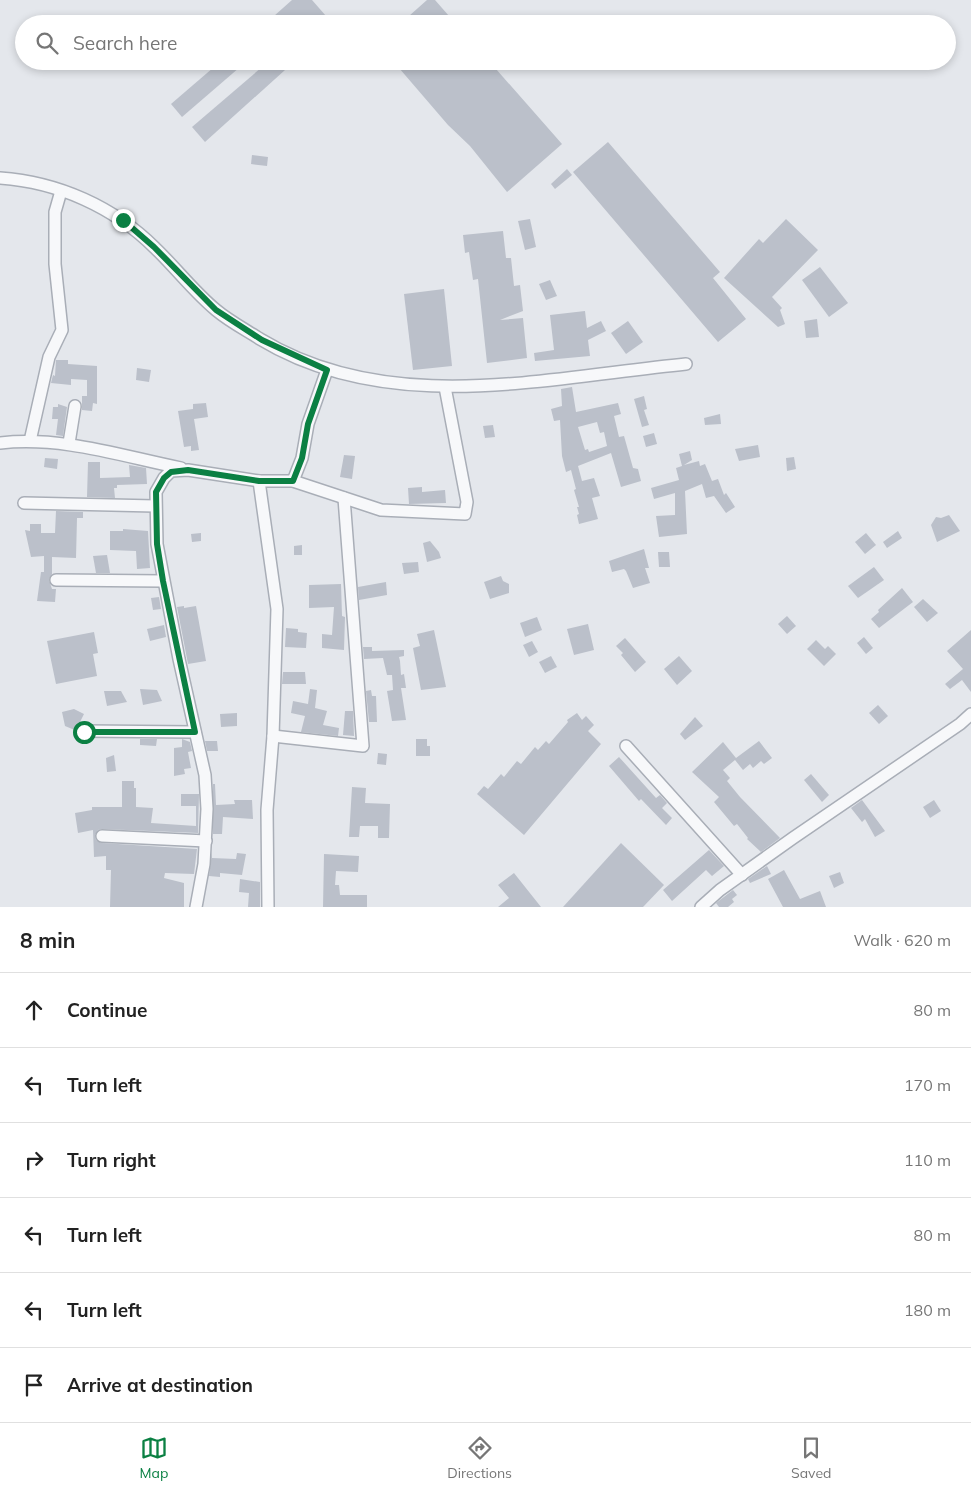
<!DOCTYPE html>
<meta charset="utf-8">
<style>
:root{--surface:#fff;--page:#f6f6f6;--text:#222;--muted:#767676;--line:#e0e0e0;--accent:#0b8043}
body{margin:0;font-family:Mulish,sans-serif;background:var(--page);color:var(--text)}
.stop{position:absolute;width:15px;height:15px;margin:-11px;border:4px solid #0b8043;border-radius:50%;background:#fff}
.stop.end{background:#0b8043;border-color:#fff;box-shadow:0 1px 5px #0008}
.list{margin:0;padding:0;list-style:none}
h2{display:flex;justify-content:space-between;align-items:center;height:65px;margin:0;padding:0 20px;font-size:21px}
h2 small{font-size:16px;font-weight:400;color:var(--muted)}
.list li{display:grid;grid-template-columns:32px 1fr auto;gap:15px;align-items:center;box-sizing:border-box;height:75px;padding:0 20px;border-top:1px solid var(--line)}
.list b{display:block;font-size:19px;white-space:nowrap}
.list em{font-size:16px;font-style:normal;color:var(--muted)}
.icon{flex:none;width:28px;height:28px;fill:none;stroke:currentColor;stroke-width:2;stroke-linecap:round;stroke-linejoin:round}
.map{position:relative;flex:none;width:971px;height:907px;overflow:hidden}
.search{position:absolute;background:var(--surface);box-shadow:0 2px 8px #0003;left:15px;right:15px;top:15px;height:55px;display:flex;align-items:center;gap:12px;box-sizing:border-box;padding:0 18px;border-radius:28px;color:var(--muted);font-size:19px}
.sheet{height:515px;background:var(--surface)}
nav{display:flex;justify-content:space-around;align-items:center;box-sizing:border-box;height:70px;border-top:1px solid var(--line);background:var(--surface);font-size:14px;color:var(--muted)}
nav a{display:grid;justify-items:center;gap:2px}
nav .on{color:var(--accent)}
.map>svg:first-child{display:block}
</style>
<div class="map">
<svg width="971" height="907" viewBox="0 0 971 907">
<rect width="100%" height="100%" fill="#e4e7ec"/>
<g fill="#bbc0ca" fill-rule="evenodd">
<path d="M292,0h20l21,24h-68z"/>
<path d="M427,0h8l21,24h-56z"/>
<path d="M221,61h26l-65,56 -11,-13z"/>
<path d="M269,61h26l-90,81 -13,-15z"/>
<path d="M393,61h96l73,83 -55,48 -37,-46 -22,-21z"/>
<path d="M608,142l112,130 -7,6 33,41 -28,23 -145,-170z"/>
<path d="M252,155l16,2 -1,9 -16,-2z"/>
<path d="M567,169l5,6 -17,14 -4,-5z"/>
<path d="M530,219l6,28 -11,3 -7,-29z"/>
<path d="M786,219l32,31 -46,47 10,11 -2,2 5,14 -7,3 -54,-49 35,-39 4,4z"/>
<path d="M503,231l3,27h5l3,28 6,-1 3,26 -23,9 23,-2 4,40 -40,5 -9,-84 -5,1 -4,-28 -4,1 -2,-18z"/>
<path d="M820,267l28,36 -19,14 -27,-37z"/>
<path d="M550,280l7,16 -11,4 -7,-16z"/>
<path d="M444,289l8,77 -39,4 -9,-76z"/>
<path d="M585,311l2,17 14,-7 5,10 -18,9 2,16 -55,5 -1,-8 20,-3 -4,-35z"/>
<path d="M817,319l2,18 -13,1 -2,-17z"/>
<path d="M628,321l15,21 -17,12 -15,-21z"/>
<path d="M56,360h12v4l29,2v38l-4,-1 -1,8 -10,-1v-14h5v-16l-16,-1v6l-20,-2 2,-8 2,1z"/>
<path d="M137,368l14,2 -2,12 -13,-2z"/>
<path d="M572,387l4,25 42,-9 3,11 -7,2 5,21 5,-1 9,32 5,1 3,12 -20,6 -10,-34 -33,13 4,15 12,-3 6,18 -8,2 6,21 -19,5 -2,-9 2,-1 -2,-7h2l-5,-17 2,-1 -5,-19 -5,2 -4,-16 -2,-36 -6,1 -3,-12 11,-3 -1,-17zM597,422l3,11 4,-1 3,14 -18,6 -1,-3 -3,1 -7,-23z"/>
<path d="M644,396l3,13 -3,1 5,15 -7,2 -8,-28z"/>
<path d="M206,403l2,14 -14,2 5,31 -8,1v-5l-7,1 -6,-36 15,-2v-5z"/>
<path d="M58,404l9,3 -4,29 -7,-1 2,-16h-6l1,-12h5z"/>
<path d="M720,414l1,10 -16,1 -1,-7z"/>
<path d="M493,425l2,12 -10,1 -2,-12z"/>
<path d="M654,433l3,11 -11,3 -3,-11z"/>
<path d="M758,445l2,12 -21,4 -4,-12z"/>
<path d="M690,451l2,9 -8,5 15,-4 1,5 5,-2 7,17 6,-2 6,16 2,-2 9,14 -9,6 -12,-17 -8,2 -4,-14 -17,7 2,43 -28,3 -3,-21 19,-1v-22l-21,6 -3,-11 28,-8 -3,-12 6,-2 -3,-12z"/>
<path d="M344,455l11,1 -3,23 -12,-2z"/>
<path d="M794,457l2,12 -9,2 -1,-13z"/>
<path d="M45,458l13,1 -1,10 -13,-2z"/>
<path d="M88,462h12v16l30,-1 -1,-12 17,3 1,16 -30,1v3h-3l1,10 -28,-1z"/>
<path d="M422,487v5l23,-2 1,13 -37,1 -1,-16z"/>
<path d="M56,511l27,1v6h-6l-1,40 -24,-1v17l-3,6 3,9h4l-1,13 -18,-1 4,-29h3v-16l-13,1 -6,-27 5,1v-7h11v9h14z"/>
<path d="M949,515l11,16 -23,11 -6,-17 5,-8 5,1z"/>
<path d="M123,529l25,2 2,37 -13,1 -1,-18 -26,-1v-19h13z"/>
<path d="M898,531l4,7 -15,10 -4,-6z"/>
<path d="M201,533v8l-9,1 -1,-8z"/>
<path d="M866,533l10,12 -11,9 -10,-12z"/>
<path d="M430,541l9,11 2,6 -14,4 -4,-19z"/>
<path d="M302,545v10h-8v-9z"/>
<path d="M644,549l5,19h-4l5,15 -17,5 -7,-17 -2,-2 -12,3 -3,-11z"/>
<path d="M658,552h11l1,15h-11z"/>
<path d="M107,555l3,18h-14l-3,-17z"/>
<path d="M418,562l1,10 -15,2 -2,-11z"/>
<path d="M874,567l10,13 -26,18 -10,-12z"/>
<path d="M501,576l2,5 6,3v9l-19,6 -6,-17z"/>
<path d="M386,582l1,13 -28,5 -1,-13z"/>
<path d="M341,584l1,32 3,1 -1,33 -22,-2v-14l10,1 2,-28 -25,1v-23z"/>
<path d="M902,588l11,14 -34,26 -8,-9 8,-7 -1,-2z"/>
<path d="M159,597l2,12 -8,1 -2,-12z"/>
<path d="M923,599l15,14 -11,9 -13,-15z"/>
<path d="M184,606v2l12,-2 10,55 -18,3 -11,-57z"/>
<path d="M787,616l9,10 -9,8 -9,-10z"/>
<path d="M537,617l5,13 -17,7 -5,-14z"/>
<path d="M588,624l6,26 -20,5 -7,-26z"/>
<path d="M164,625l2,12 -16,4 -3,-12z"/>
<path d="M286,628l12,1v3l9,1 -1,15 -21,-1z"/>
<path d="M434,630l12,57 -25,3 -8,-42 7,-2 -3,-12z"/>
<path d="M971,630v62l-9,-12 -12,9 -5,-5 18,-15 -16,-18z"/>
<path d="M94,632l4,21 -5,1 4,22 -41,8 -9,-43z"/>
<path d="M864,637l9,11 -7,6 -9,-11z"/>
<path d="M625,638l21,24 -11,10 -14,-17 2,-2 -7,-7z"/>
<path d="M816,640l9,9 3,-3 8,8 -12,12 -17,-17z"/>
<path d="M532,641l6,11 -9,5 -6,-12z"/>
<path d="M363,647h9v4l32,-1v6l-5,1 1,4 1,14 3,-1 2,14h-5l5,32 -14,1 -5,-30 6,-1 -1,-15h-5l-4,-17 -19,1z"/>
<path d="M551,656l6,11 -12,6 -6,-11z"/>
<path d="M679,656l13,15 -15,14 -13,-16z"/>
<path d="M283,672h22l1,12h-24z"/>
<path d="M140,689l17,1 5,11 -19,4z"/>
<path d="M310,689l7,1 -2,18 12,3 -4,14 16,3 -1,8 -37,-4 4,-16 -14,-3 2,-12 15,3z"/>
<path d="M371,690l1,6h4l1,26h-8l-3,-31z"/>
<path d="M104,691h17l6,11 -20,4z"/>
<path d="M878,705l10,11 -9,8 -10,-11z"/>
<path d="M74,709l10,5 -4,8h3l-6,9 -12,-5 -3,-14z"/>
<path d="M345,711h8l1,25 -11,-1z"/>
<path d="M237,713v13l-16,1 -1,-13z"/>
<path d="M577,713l5,7 4,-4 8,9 -6,6 13,13 -77,91 -47,-41 7,-8 4,3 13,-15 3,3 13,-16 4,3 14,-17 3,3 8,-9 3,3 19,-22 -1,-2z"/>
<path d="M695,717l8,9 -18,14 -5,-6z"/>
<path d="M140,739h17l-1,7 -16,-1z"/>
<path d="M182,739l8,3 2,9 -4,1 3,16 -7,1 1,5 -11,2v-28l8,-1z"/>
<path d="M416,739h11v7h3v10h-14z"/>
<path d="M205,741h12l1,10h-11z"/>
<path d="M759,741l13,17 -8,6 -3,-3 -8,7 -3,-4 -7,6 -8,-10 -12,10 7,8 -3,3 13,16 40,41 -19,14 -14,-13 1,-1 -11,-14 -3,2 -20,-24 5,-5 -27,-25 31,-30 13,16z"/>
<path d="M378,753l9,1 -1,11 -9,-1z"/>
<path d="M114,755l2,16 -9,1 -1,-14z"/>
<path d="M619,757l37,41 4,-3 7,8 -5,5 10,10 -6,7 -25,-26 -2,2 -30,-35z"/>
<path d="M811,774l18,21 -7,7 -18,-22z"/>
<path d="M122,781h12v7h2v19l17,1 -2,15 45,3v-20h-15v-12h18l-1,39 -96,-4 -4,1 -3,5 1,5 6,3 95,6 -3,25 -29,-1 -1,5 20,5v24h-74l1,-37h-5v-14l-12,1 -1,-27 -15,3 -3,-20 17,-3v-3h30z"/>
<path d="M213,784h2l1,21 19,-1 -1,-4h18l1,19 -30,-2 -1,17h-9z"/>
<path d="M352,787l14,1 -1,15 25,1 -1,34h-11v-12h-18l-1,11h-10z"/>
<path d="M862,800l23,31 -10,6 -10,-18 -3,3 -11,-14z"/>
<path d="M934,800l7,11 -11,7 -7,-11z"/>
<path d="M621,843l43,42 -21,22h-80z"/>
<path d="M709,850l15,16 -12,10 -6,-6 -34,31 -9,-11z"/>
<path d="M212,852v6l24,1 1,-6 9,1 -4,21 -22,-2v4l-11,-1z"/>
<path d="M324,854l35,2 -1,16 -22,-1 -1,14h4l1,10h27v12h-44z"/>
<path d="M767,866l4,8 -21,9 -2,-4z"/>
<path d="M784,870l16,29 20,-8 6,16h-43l-15,-28z"/>
<path d="M840,872l4,11 -10,5 -5,-12z"/>
<path d="M514,873l27,34h-43l11,-9 -11,-13z"/>
<path d="M240,879l20,3v25h-12l1,-14 -10,-1z"/>
<path d="M733,890l4,5 -5,4 2,3 -6,5h-9l-3,-4z"/>
</g>
<g fill="none" stroke-linecap="round" stroke-linejoin="round">
<g stroke="#a9aeb7" stroke-width="14">
<g id="minor">
<path d="M0,178c58,4 114,29 155,70 21,20 39,44 61,62 13,11 30,20 44,29 129,78 285,39 426,25"/>
<path d="M30,441l19,-84 13,-27 -7,-66v-52l6,-21"/>
<path d="M0,443c62,-7 121,13 181,25"/>
<path d="M69,443l6,-37"/>
<path d="M259,481l18,128 -4,127 -6,74 1,97"/>
<path d="M293,481l9,-23 6,-34 19,-54"/>
<path d="M24,503l131,3"/>
<path d="M56,580l107,1"/>
<path d="M84,731l111,1"/>
<path d="M273,736l90,10 -19,-248"/>
<path d="M626,746l116,129"/>
<path d="M102,836l104,5"/>
<path d="M196,907l8,-43 3,-55 -2,-34 -26,-116 -22,-115 -1,-52 8,-14 7,-7 17,-1 71,11h34l88,29 84,4 2,-12 -22,-115"/>
<path d="M701,907l19,-17 73,-52 167,-114 11,-10"/>
</g>
</g>
<use href="#minor" stroke="#f7f8fa" stroke-width="11"/>
</g>
<g fill="none" stroke-linecap="round" stroke-linejoin="round">
<path stroke="#0b8043" stroke-width="6" d="M84,732h111l-32,-151 -6,-37 -1,-52 8,-14 7,-6 17,-2 71,11h34l9,-23 6,-34 19,-54 -65,-30 -46,-30 -62,-63 -31,-27"/>
</g>
</svg>
<div class="stop" style="left:84px;top:732px"></div>
<div class="stop end" style="left:123px;top:220px"></div>
<div class="search"><svg class="icon" aria-label="search" viewBox="0 0 24 24"><circle cx="10" cy="10" r="6"/><path d="M15 15l6 6"/></svg>Search here</div>
</div>
<section class="sheet">
<h2>8 min<small>Walk · 620 m</small></h2>
<ul class="list">
<li><svg class="icon" aria-label="ahead" viewBox="0 0 24 24"><path d="M12 20V5M6 11l6-6 6 6"/></svg><div><b>Continue</b></div><em>80 m</em></li>
<li><svg class="icon" aria-label="left" viewBox="0 0 24 24"><path d="M17 20v-9H6M10 6l-5 5 5 5"/></svg><div><b>Turn left</b></div><em>170 m</em></li>
<li><svg class="icon" aria-label="right" viewBox="0 0 24 24"><path d="M7 20v-9h11M14 6l5 5-5 5"/></svg><div><b>Turn right</b></div><em>110 m</em></li>
<li><svg class="icon" aria-label="left" viewBox="0 0 24 24"><path d="M17 20v-9H6M10 6l-5 5 5 5"/></svg><div><b>Turn left</b></div><em>80 m</em></li>
<li><svg class="icon" aria-label="left" viewBox="0 0 24 24"><path d="M17 20v-9H6M10 6l-5 5 5 5"/></svg><div><b>Turn left</b></div><em>180 m</em></li>
<li><svg class="icon" aria-label="arrive" viewBox="0 0 24 24"><path d="M6 21V4h12l-3 4 3 4H6"/></svg><div><b>Arrive at destination</b></div></li>
</ul>
</section>
<nav>
<a class="on"><svg class="icon" aria-label="map" viewBox="0 0 24 24"><path d="M3 6l6-2 6 2 6-2v14l-6 2-6-2-6 2zM9 4v14M15 6v14"/></svg>Map</a>
<a><svg class="icon" aria-label="directions" viewBox="0 0 24 24"><path d="M12 3l9 9-9 9-9-9zM9 14v-3h6M13 9l2 2-2 2"/></svg>Directions</a>
<a><svg class="icon" aria-label="saved" viewBox="0 0 24 24"><path d="M7 4h10v16l-5-4-5 4z"/></svg>Saved</a>
</nav>
